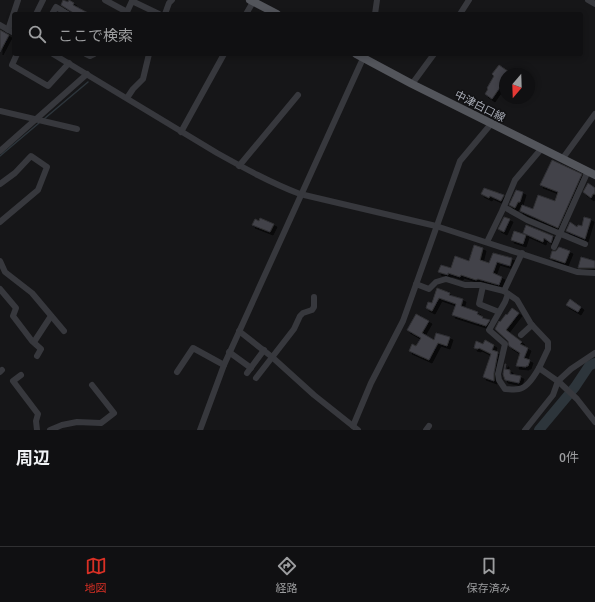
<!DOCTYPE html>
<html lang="ja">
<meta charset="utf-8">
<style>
:root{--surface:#101012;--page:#19191b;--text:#f1f3f6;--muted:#9c9d9f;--line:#303032;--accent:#d93025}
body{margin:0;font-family:Signika,"Noto Sans JP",sans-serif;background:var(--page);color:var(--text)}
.compass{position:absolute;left:499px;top:68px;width:36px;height:36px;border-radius:50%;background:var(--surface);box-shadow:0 2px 6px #0003;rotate:199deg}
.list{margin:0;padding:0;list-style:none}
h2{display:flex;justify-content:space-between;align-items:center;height:52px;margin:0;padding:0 16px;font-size:17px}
h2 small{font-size:13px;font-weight:400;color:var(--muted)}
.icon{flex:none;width:22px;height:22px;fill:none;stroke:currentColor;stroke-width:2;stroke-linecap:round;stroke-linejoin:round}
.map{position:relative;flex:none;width:595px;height:430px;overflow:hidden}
.search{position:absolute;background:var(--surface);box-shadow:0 2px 6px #0003;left:12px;right:12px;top:12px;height:44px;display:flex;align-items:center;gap:10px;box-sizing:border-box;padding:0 14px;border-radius:4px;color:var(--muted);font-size:15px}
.sheet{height:116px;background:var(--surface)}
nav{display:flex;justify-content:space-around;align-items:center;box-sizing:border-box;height:56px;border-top:1px solid var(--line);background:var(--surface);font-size:11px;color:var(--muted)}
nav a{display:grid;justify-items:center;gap:2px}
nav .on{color:var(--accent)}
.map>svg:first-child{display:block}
</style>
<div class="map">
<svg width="595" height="430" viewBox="0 0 595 430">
<defs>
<filter id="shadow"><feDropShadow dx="3" dy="3" stdDeviation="0" flood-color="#0009"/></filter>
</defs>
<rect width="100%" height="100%" fill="#161618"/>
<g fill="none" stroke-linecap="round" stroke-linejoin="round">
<g stroke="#2d353b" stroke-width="1.5">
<path d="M44,119l44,-37"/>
<path d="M0,156l39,-33"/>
</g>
<path stroke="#2d353b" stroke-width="10" d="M539,430l36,-43 14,-21 6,-3"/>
</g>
<g fill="#434348" stroke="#303034" filter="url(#shadow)">
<path d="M63,0l5,2 1,-2 5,3 -1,2 17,9h-15l-14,-9z"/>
<path d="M0,30l9,5 -9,17z"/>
<path d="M499,65l13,9h-7v6l-13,19 -7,-5 3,-5 -1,-1 7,-12 -2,-2z"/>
<path d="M552,160l30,14 -24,54 -38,-17 2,-6 11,4 5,-14 17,6 3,-9 -18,-7z"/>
<path d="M588,183l7,5v6h-2l-2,4 -8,-6z"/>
<path d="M484,188l20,7 -3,6 -11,-5 -1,2 -8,-4z"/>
<path d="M516,190l7,2 -3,10h-2l-3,6 -6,-3z"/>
<path d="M504,217l6,2 -6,13 -6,-3z"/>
<path d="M584,217l7,2 -6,20 -19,-8 4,-9 7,5 1,-2 4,1z"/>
<path d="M260,218l14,6 -4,8 -18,-7 3,-6 4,2z"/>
<path d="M526,225l27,11 -2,7 -7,-5 -1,4 -20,-9z"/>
<path d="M514,231l12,4 -3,9 -12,-4z"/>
<path d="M474,245l9,3 -3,12 9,3 4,-10 19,5 -2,8 -13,-4 -4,11 9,4 -3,8 -21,-6 -2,1 -15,-5 -1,2 -12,-4v2l-10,-3 3,-7 10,3 4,-12 14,5z"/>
<path d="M559,247l11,4 -5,12 -15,-5 2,-7h4z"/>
<path d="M581,257l14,4v7h-17z"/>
<path d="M437,288l13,5 -1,2 14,4 -2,7 17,6 -1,2 6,3 -1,1 8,2 -4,6 -34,-11 4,-11 -17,-6 -7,13 -6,-3 2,-6 4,1z"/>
<path d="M570,299l11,8 -3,5 -12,-7z"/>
<path d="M512,308l7,5 -13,17 16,12 -2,2 8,4 -4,10 6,2 -2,6h-2v1l-10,-1 4,-13 -11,-7 -1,-5 -13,-12 4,-8 1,1 6,-8 1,1z"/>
<path d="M416,314l13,7 -7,12 12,7 2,-7 14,4 -3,9 -9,-3 -9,17 -20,-9 3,-7 4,2 5,-8 -14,-8z"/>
<path d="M485,340l9,5 -2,5 6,2 -4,21v8l-11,-4 8,-23 -12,-6 -1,1 -4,-1 2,-7 7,3z"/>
<path d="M505,364h1l-1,5 5,1v4l11,2 -2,7 -14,-3 -2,-6z"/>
</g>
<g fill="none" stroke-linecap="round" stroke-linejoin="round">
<g stroke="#37383d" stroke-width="6">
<path d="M105,0l22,12 5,-11 27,13"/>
<path d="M588,0l7,4"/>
<path d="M36,14l7,-14"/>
<path d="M52,14l4,-7 12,7"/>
<path d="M165,14l4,-11 3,-3"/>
<path d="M246,14l7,-12"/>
<path d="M375,14l2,-14"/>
<path d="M460,14l9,-14"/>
<path d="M0,25l14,8"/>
<path d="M8,30l10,-30"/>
<path d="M17,54l-5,11 36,21 21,-23"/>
<path d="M53,54l164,99c27,15 54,30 83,41l136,32 141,46 18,1"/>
<path d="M86,54l4,2 4,-2"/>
<path d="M412,84l22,-30"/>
<path d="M127,98l6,-9 10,-10 6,-25"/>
<path d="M0,111l77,18"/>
<path d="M181,132l43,-78"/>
<path d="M0,151l87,-77"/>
<path d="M563,158l32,-44"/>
<path d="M239,166l59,-71"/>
<path d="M0,184l15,-11 16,-17 16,11 -9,23 -38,32"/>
<path d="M504,207l23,13 58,24"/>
<path d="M487,242l15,-31 13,-31 27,-32"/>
<path d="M554,247l34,-76"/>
<path d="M0,261l5,11 27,21 32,38"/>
<path d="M416,284l13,5 7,-7 10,-3 19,6h15l24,6 13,9 14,24 17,18v7l-9,19 20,14 18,17 18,23"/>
<path d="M483,286l-4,18 20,8"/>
<path d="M0,289l16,19 -3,8 19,25 9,8 -4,7"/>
<path d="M504,291l18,-38"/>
<path d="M508,294l-3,8 -16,28 16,14 -7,30 1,6 6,9c4,0 9,1 14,0 8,-1 16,-14 20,-21"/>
<path d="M239,331l33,26 42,38 44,35"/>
<path d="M521,335l11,-10"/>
<path d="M34,342l17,-26"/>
<path d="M229,352l22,16"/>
<path d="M0,372l2,-2"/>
<path d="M177,372l16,-24 31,17"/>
<path d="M247,373l17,-23"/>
<path d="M21,375l-8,6 25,33 -2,7 1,9"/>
<path d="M256,378l38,-49 6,-13 3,-3 9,-3 2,-3v-10"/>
<path d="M353,426l18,-43 32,-62 57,-160 31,-37"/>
<path d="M50,430l12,-5 15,-3 24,1 13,-10 -22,-28"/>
<path d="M200,430l24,-65 141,-311"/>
<path d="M426,430l3,-4"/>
<path d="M525,430l28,-35 5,-14 13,-12 24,-16"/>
</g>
<g stroke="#53555b" stroke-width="8">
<path d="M250,0l27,14"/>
<path d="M356,54l56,30 183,91"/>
</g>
</g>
<g text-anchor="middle" stroke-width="3" stroke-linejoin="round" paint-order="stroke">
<g font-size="11" fill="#a9adb7" stroke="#111113">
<text transform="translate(480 106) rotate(27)" y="4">中津白口線</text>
</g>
</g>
</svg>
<svg class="compass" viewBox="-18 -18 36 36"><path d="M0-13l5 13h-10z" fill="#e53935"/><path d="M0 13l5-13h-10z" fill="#9c9d9f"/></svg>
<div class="search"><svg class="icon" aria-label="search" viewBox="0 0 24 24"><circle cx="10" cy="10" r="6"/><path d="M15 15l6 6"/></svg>ここで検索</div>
</div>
<section class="sheet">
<h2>周辺<small>0件</small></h2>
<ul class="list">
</ul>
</section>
<nav>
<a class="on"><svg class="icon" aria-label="map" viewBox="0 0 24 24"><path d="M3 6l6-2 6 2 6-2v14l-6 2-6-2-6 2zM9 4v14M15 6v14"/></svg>地図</a>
<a><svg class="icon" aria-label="directions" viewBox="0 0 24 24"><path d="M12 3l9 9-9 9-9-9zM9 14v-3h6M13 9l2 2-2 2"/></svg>経路</a>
<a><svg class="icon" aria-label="saved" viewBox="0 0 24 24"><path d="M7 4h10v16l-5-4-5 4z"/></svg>保存済み</a>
</nav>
